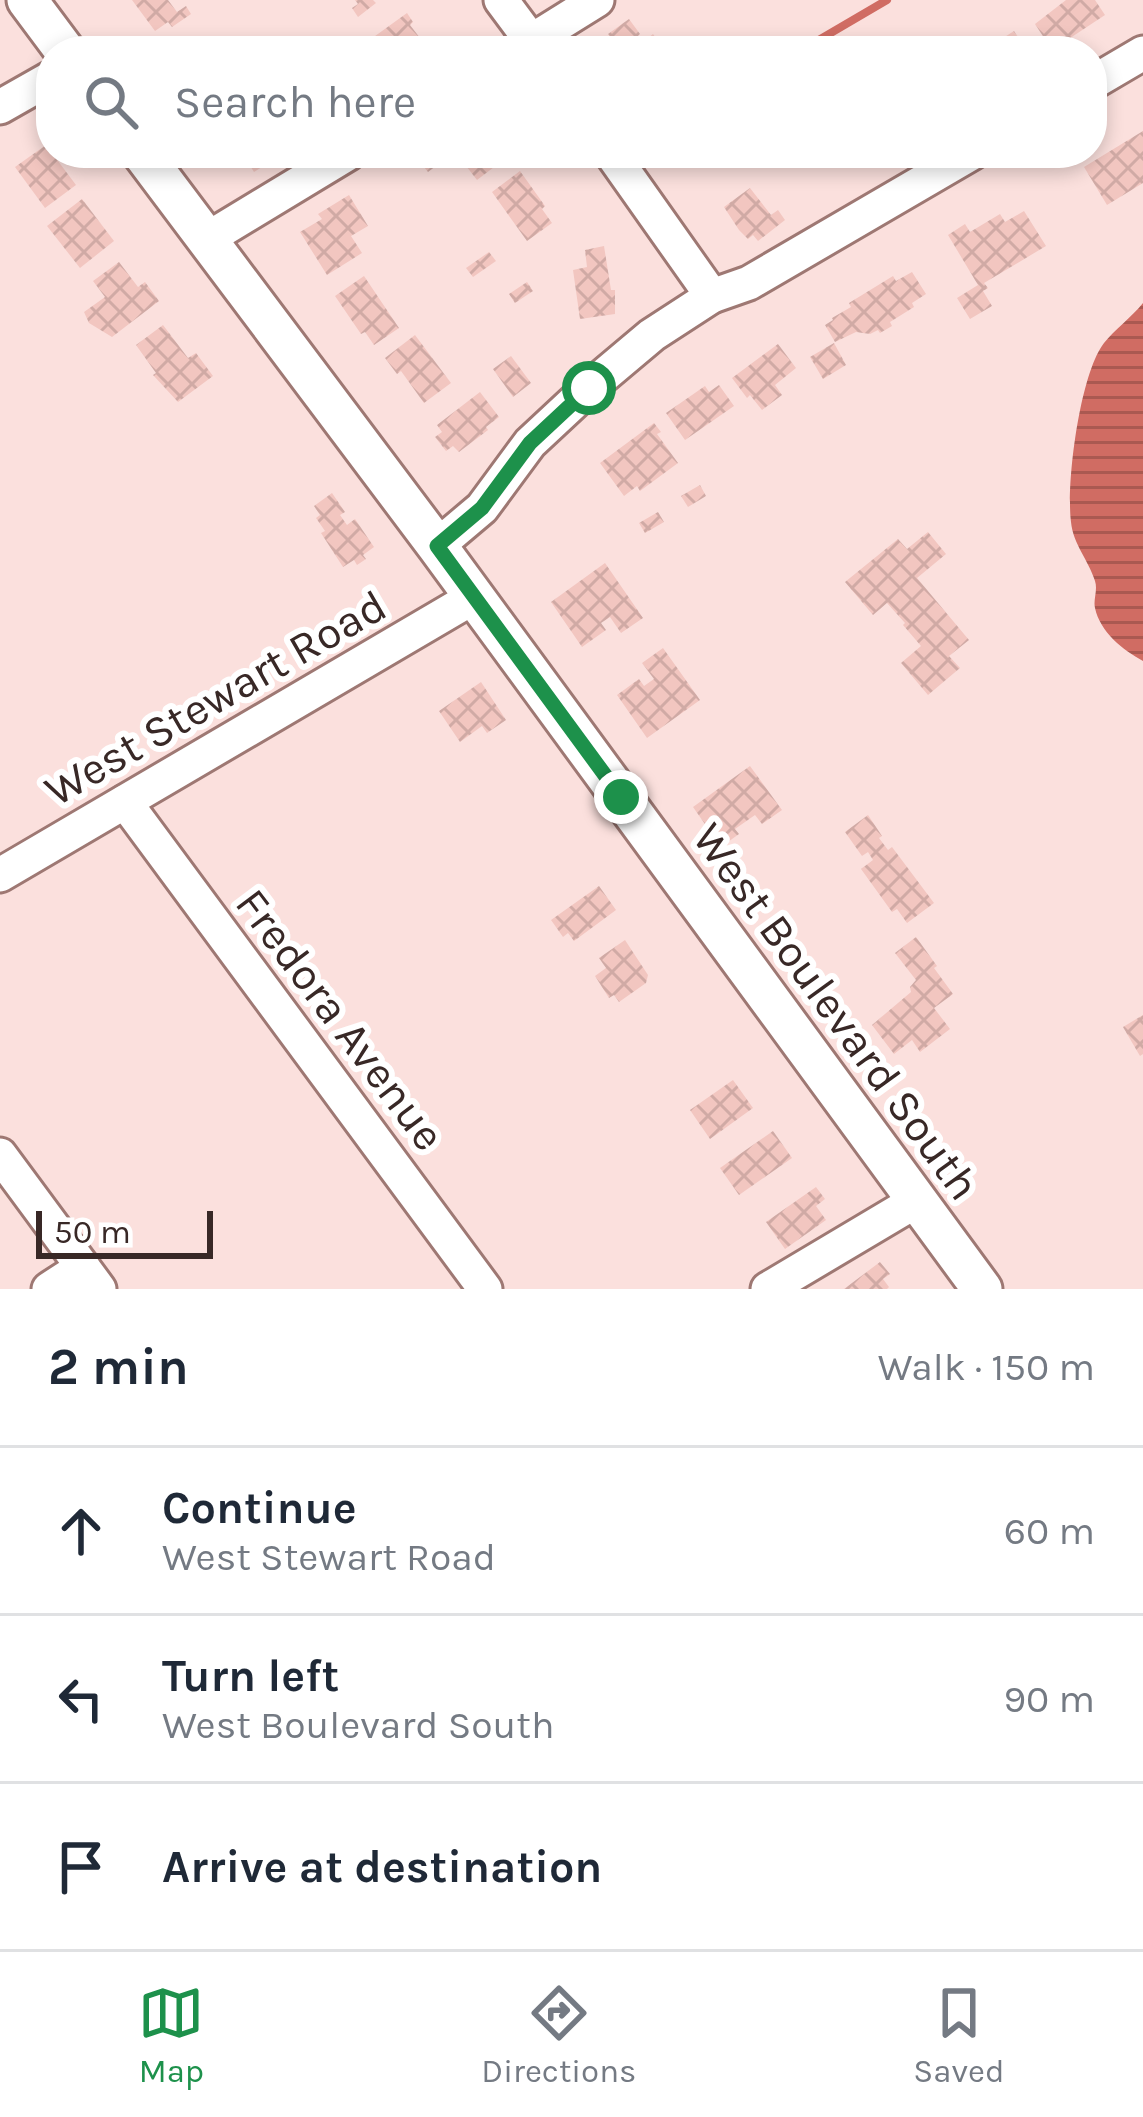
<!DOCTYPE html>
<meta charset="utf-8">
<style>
:root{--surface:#fff;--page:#f6f6f7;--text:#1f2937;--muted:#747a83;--line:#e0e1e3;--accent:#1d914b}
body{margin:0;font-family:Karla,sans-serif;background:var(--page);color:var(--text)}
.scale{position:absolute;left:36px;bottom:30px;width:177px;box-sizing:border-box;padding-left:12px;border:6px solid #382826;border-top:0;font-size:33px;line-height:42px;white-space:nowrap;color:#382826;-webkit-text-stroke:9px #fff;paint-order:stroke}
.stop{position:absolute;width:36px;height:36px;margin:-27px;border:9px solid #1d914b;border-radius:50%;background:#fff}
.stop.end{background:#1d914b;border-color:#fff;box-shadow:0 3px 12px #0008}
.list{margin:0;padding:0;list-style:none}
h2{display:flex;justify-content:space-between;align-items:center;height:156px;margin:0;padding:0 48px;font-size:51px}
h2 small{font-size:39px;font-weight:400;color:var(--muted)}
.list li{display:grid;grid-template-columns:78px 1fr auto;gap:36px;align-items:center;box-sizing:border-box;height:168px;padding:0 48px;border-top:3px solid var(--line)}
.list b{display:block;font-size:45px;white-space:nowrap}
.list p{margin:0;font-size:39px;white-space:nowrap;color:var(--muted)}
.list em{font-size:39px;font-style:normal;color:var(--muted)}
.icon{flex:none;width:66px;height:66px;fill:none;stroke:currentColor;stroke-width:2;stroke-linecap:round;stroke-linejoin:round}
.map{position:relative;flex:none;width:1143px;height:1289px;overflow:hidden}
.search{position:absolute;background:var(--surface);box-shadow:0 6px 18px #0003;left:36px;right:36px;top:36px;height:132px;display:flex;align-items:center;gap:30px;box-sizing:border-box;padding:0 42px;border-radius:48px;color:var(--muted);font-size:45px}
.sheet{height:660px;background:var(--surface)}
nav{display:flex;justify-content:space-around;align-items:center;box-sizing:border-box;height:168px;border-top:3px solid var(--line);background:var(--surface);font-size:33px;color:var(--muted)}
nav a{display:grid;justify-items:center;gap:6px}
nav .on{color:var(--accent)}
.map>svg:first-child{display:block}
</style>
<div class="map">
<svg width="1143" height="1289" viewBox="0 0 1143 1289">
<defs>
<pattern id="water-rules" width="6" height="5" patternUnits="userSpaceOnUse" patternTransform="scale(3)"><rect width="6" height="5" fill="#d06c63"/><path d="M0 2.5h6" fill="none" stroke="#aa5951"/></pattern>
<pattern id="building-cross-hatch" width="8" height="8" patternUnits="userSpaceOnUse" patternTransform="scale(3)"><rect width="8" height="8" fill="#f2c6c0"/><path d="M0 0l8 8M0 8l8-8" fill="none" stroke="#d0aaa5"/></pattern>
</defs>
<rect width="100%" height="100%" fill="#fbe0dd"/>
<path fill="url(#water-rules)" d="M1143,303v358c-20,-11 -43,-29 -48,-53 -2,-8 3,-18 0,-27 -6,-20 -22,-37 -24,-59 -5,-39 9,-148 33,-179 11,-14 27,-25 39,-40z"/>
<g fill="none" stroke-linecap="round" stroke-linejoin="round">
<path stroke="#d06c63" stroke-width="8" d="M800,51l87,-51"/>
</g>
<g fill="url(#building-cross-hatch)">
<path d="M132,0h36l9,12 9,-6 5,8 -19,13 -4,-5 -13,9z"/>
<path d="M355,0h18l3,3 -18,14 -6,-9 6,-4z"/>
<path d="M1066,0h29l10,15 -53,35 -17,-26z"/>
<path d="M407,13l6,9 -3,3 13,17 -12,9h-67l16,-12 4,5z"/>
<path d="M629,19l11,15 -3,3 5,6 11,-9 12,17h-61l11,-7 -7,-10z"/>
<path d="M1014,31l13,20h-44z"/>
<path d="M1143,131v52l-36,22 -23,-38z"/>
<path d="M46,145l30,40 -31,23 -30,-41z"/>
<path d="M242,153h42l-30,19z"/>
<path d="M413,153h40l-25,19z"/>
<path d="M456,153h41l5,8 -25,19z"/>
<path d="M520,171l25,35 -3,3 10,14 -25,18 -35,-49z"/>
<path d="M750,188l21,27 7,-5 7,10 -27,21 -5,-6 -5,4 -9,-9 -15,-23z"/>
<path d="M349,195l19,31 -17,10 11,17 -35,22 -27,-43 22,-13 -4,-5z"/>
<path d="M82,199l32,42 -34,27 -33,-42z"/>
<path d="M1024,211l22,35 -62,37 4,5 -5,3 9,15 -22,13 -13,-21 21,-13 -30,-50 17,-11 5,8 30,-18 5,8z"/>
<path d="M604,246l7,44h4v24l-35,5 -7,-49 14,-3 -2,-17z"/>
<path d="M489,252l7,9 -23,16 -7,-9z"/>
<path d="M119,262l19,25 7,-5 14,19 -47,36 -23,-14 -5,-11 21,-15 -12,-16z"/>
<path d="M912,272l14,22 -14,9 2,4 -24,15 2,4 -12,7 -2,-3 -8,4 -14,-2 -21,10 -10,-17 8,-5 -1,-2 19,-11 -2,-4 44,-27 3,5z"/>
<path d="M364,276l35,52 -25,17 -9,-13 -4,2 -26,-38z"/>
<path d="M527,282l6,9 -18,12 -6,-9z"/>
<path d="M163,325l25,33 8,-5 17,23 -35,26 -25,-27 3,-2 -20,-28z"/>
<path d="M415,335l36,48 -27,20 -23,-32 -4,3 -12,-16z"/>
<path d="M834,343l12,22 -23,14 -13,-22z"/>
<path d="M778,344l18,24 -21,17 7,10 -20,15 -12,-15 -3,3 -15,-20z"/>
<path d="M511,356l20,27 -18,14 -20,-28z"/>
<path d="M719,385l15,21 -49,34 -19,-27 39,-27 4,6z"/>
<path d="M480,392l19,25 -13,10 2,3 -29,22 -6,-6 -7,5 -11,-14 7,-5 -5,-7z"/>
<path d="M654,423l7,9 -4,2 21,29 -38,28 -3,-5 -13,10 -24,-33z"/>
<path d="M700,485l6,11 -18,11 -7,-11z"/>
<path d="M332,493l13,19 -5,3 7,10 8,-6 19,28 -11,8 3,4 -9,6 -3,-5 -11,7 -22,-34 4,-2 -9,-13 4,-3 -6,-9z"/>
<path d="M658,512l6,10 -19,11 -6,-10z"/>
<path d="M928,532l18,22 -29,24 52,62 -20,16 11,12 -32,27 -27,-32 20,-17 -18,-21 2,-2 -18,-20 -14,12 -28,-33 53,-43 9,10z"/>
<path d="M605,563l38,55 -22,15 -11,-16 -9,6 5,7 -24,17 -31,-45z"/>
<path d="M663,648l37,52 -53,38 -30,-43 22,-16 5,7 10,-7 -12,-16z"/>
<path d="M481,682l25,38 -19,13 -5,-7 -22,16 -21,-31z"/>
<path d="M750,766l32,44 -20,14 -7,-9 -20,14 4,5 -18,13 -28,-40z"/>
<path d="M868,815l14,21 -3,2 9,12 4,-3 42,56 -27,20 -10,-14 -5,3 -31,-43 12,-9 -5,-8 -6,4 -17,-24z"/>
<path d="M599,886l17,24 -42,31 -6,-8 -5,4 -12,-17z"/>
<path d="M916,937l21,29 -3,2 19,26 -19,14 16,21 -30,23 -8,-12 -18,14 -22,-29 39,-33 -1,-5 6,-7 -21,-27z"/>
<path d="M625,940l23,35 -2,8 -27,19 -5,-7 -5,3 -14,-22 11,-8 -7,-10z"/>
<path d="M1143,1015v39l-3,2 -17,-29z"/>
<path d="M733,1080l20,28 -43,31 -20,-29z"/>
<path d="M773,1131l19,27 -53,37 -19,-27z"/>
<path d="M816,1187l9,12 -9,7 10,14 -41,29 -19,-27z"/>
<path d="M880,1262l10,12 -7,5 6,8 -2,2h-43z"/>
</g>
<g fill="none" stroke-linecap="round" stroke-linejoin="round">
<g stroke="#9e7873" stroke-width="39">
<g id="minor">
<path d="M501,0l38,51"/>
<path d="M515,51l82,-51"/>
<path d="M1092,83l51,-30"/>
<path d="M0,107l51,-29"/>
<path d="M611,153l101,143"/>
<path d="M207,239l142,-86"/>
<path d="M437,546l45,-38 48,-65 59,-55 63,-53 60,-39 37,-13 223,-130"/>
<path d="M125,802l360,487"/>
<path d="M0,875l474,-278"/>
<path d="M0,1155l99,134"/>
<path d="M49,1289l34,-22"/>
<path d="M768,1289l148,-88"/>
</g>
</g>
<g stroke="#9e7873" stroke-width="45">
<g id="major">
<path d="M27,0l38,51"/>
<path d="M142,153l295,393 545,743"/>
</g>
</g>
<use href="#minor" stroke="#fff" stroke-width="33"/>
<use href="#major" stroke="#fff" stroke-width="39"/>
</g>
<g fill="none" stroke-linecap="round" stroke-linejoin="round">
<path stroke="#1d914b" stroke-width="15" d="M589,388l-59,55 -48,65 -45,38 184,251"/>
</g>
<g text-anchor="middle" stroke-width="12" stroke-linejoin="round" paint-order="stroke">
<g font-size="45" fill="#382826" stroke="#fff">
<text transform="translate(215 697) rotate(-30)" y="16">West Stewart Road</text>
<text transform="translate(837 1011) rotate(54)" y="16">West Boulevard South</text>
<text transform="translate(341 1019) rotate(53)" y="16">Fredora Avenue</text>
</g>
</g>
</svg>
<div class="scale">50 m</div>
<div class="stop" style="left:589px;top:388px"></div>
<div class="stop end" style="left:621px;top:797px"></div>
<div class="search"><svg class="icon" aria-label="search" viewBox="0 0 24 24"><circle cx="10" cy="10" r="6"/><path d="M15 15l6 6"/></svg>Search here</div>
</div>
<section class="sheet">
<h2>2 min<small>Walk · 150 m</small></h2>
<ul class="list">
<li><svg class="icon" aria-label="ahead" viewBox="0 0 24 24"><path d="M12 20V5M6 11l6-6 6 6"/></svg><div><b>Continue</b><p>West Stewart Road</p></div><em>60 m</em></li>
<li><svg class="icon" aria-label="left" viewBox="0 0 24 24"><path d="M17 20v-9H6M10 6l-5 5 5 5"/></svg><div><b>Turn left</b><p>West Boulevard South</p></div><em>90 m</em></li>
<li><svg class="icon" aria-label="arrive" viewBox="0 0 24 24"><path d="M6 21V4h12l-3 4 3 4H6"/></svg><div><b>Arrive at destination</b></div></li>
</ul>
</section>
<nav>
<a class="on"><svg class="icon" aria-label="map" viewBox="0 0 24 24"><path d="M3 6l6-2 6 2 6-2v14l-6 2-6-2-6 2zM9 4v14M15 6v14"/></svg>Map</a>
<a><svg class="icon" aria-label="directions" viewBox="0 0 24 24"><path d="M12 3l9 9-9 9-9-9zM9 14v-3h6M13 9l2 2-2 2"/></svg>Directions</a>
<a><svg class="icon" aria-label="saved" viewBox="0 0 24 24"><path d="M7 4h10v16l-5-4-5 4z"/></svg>Saved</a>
</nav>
